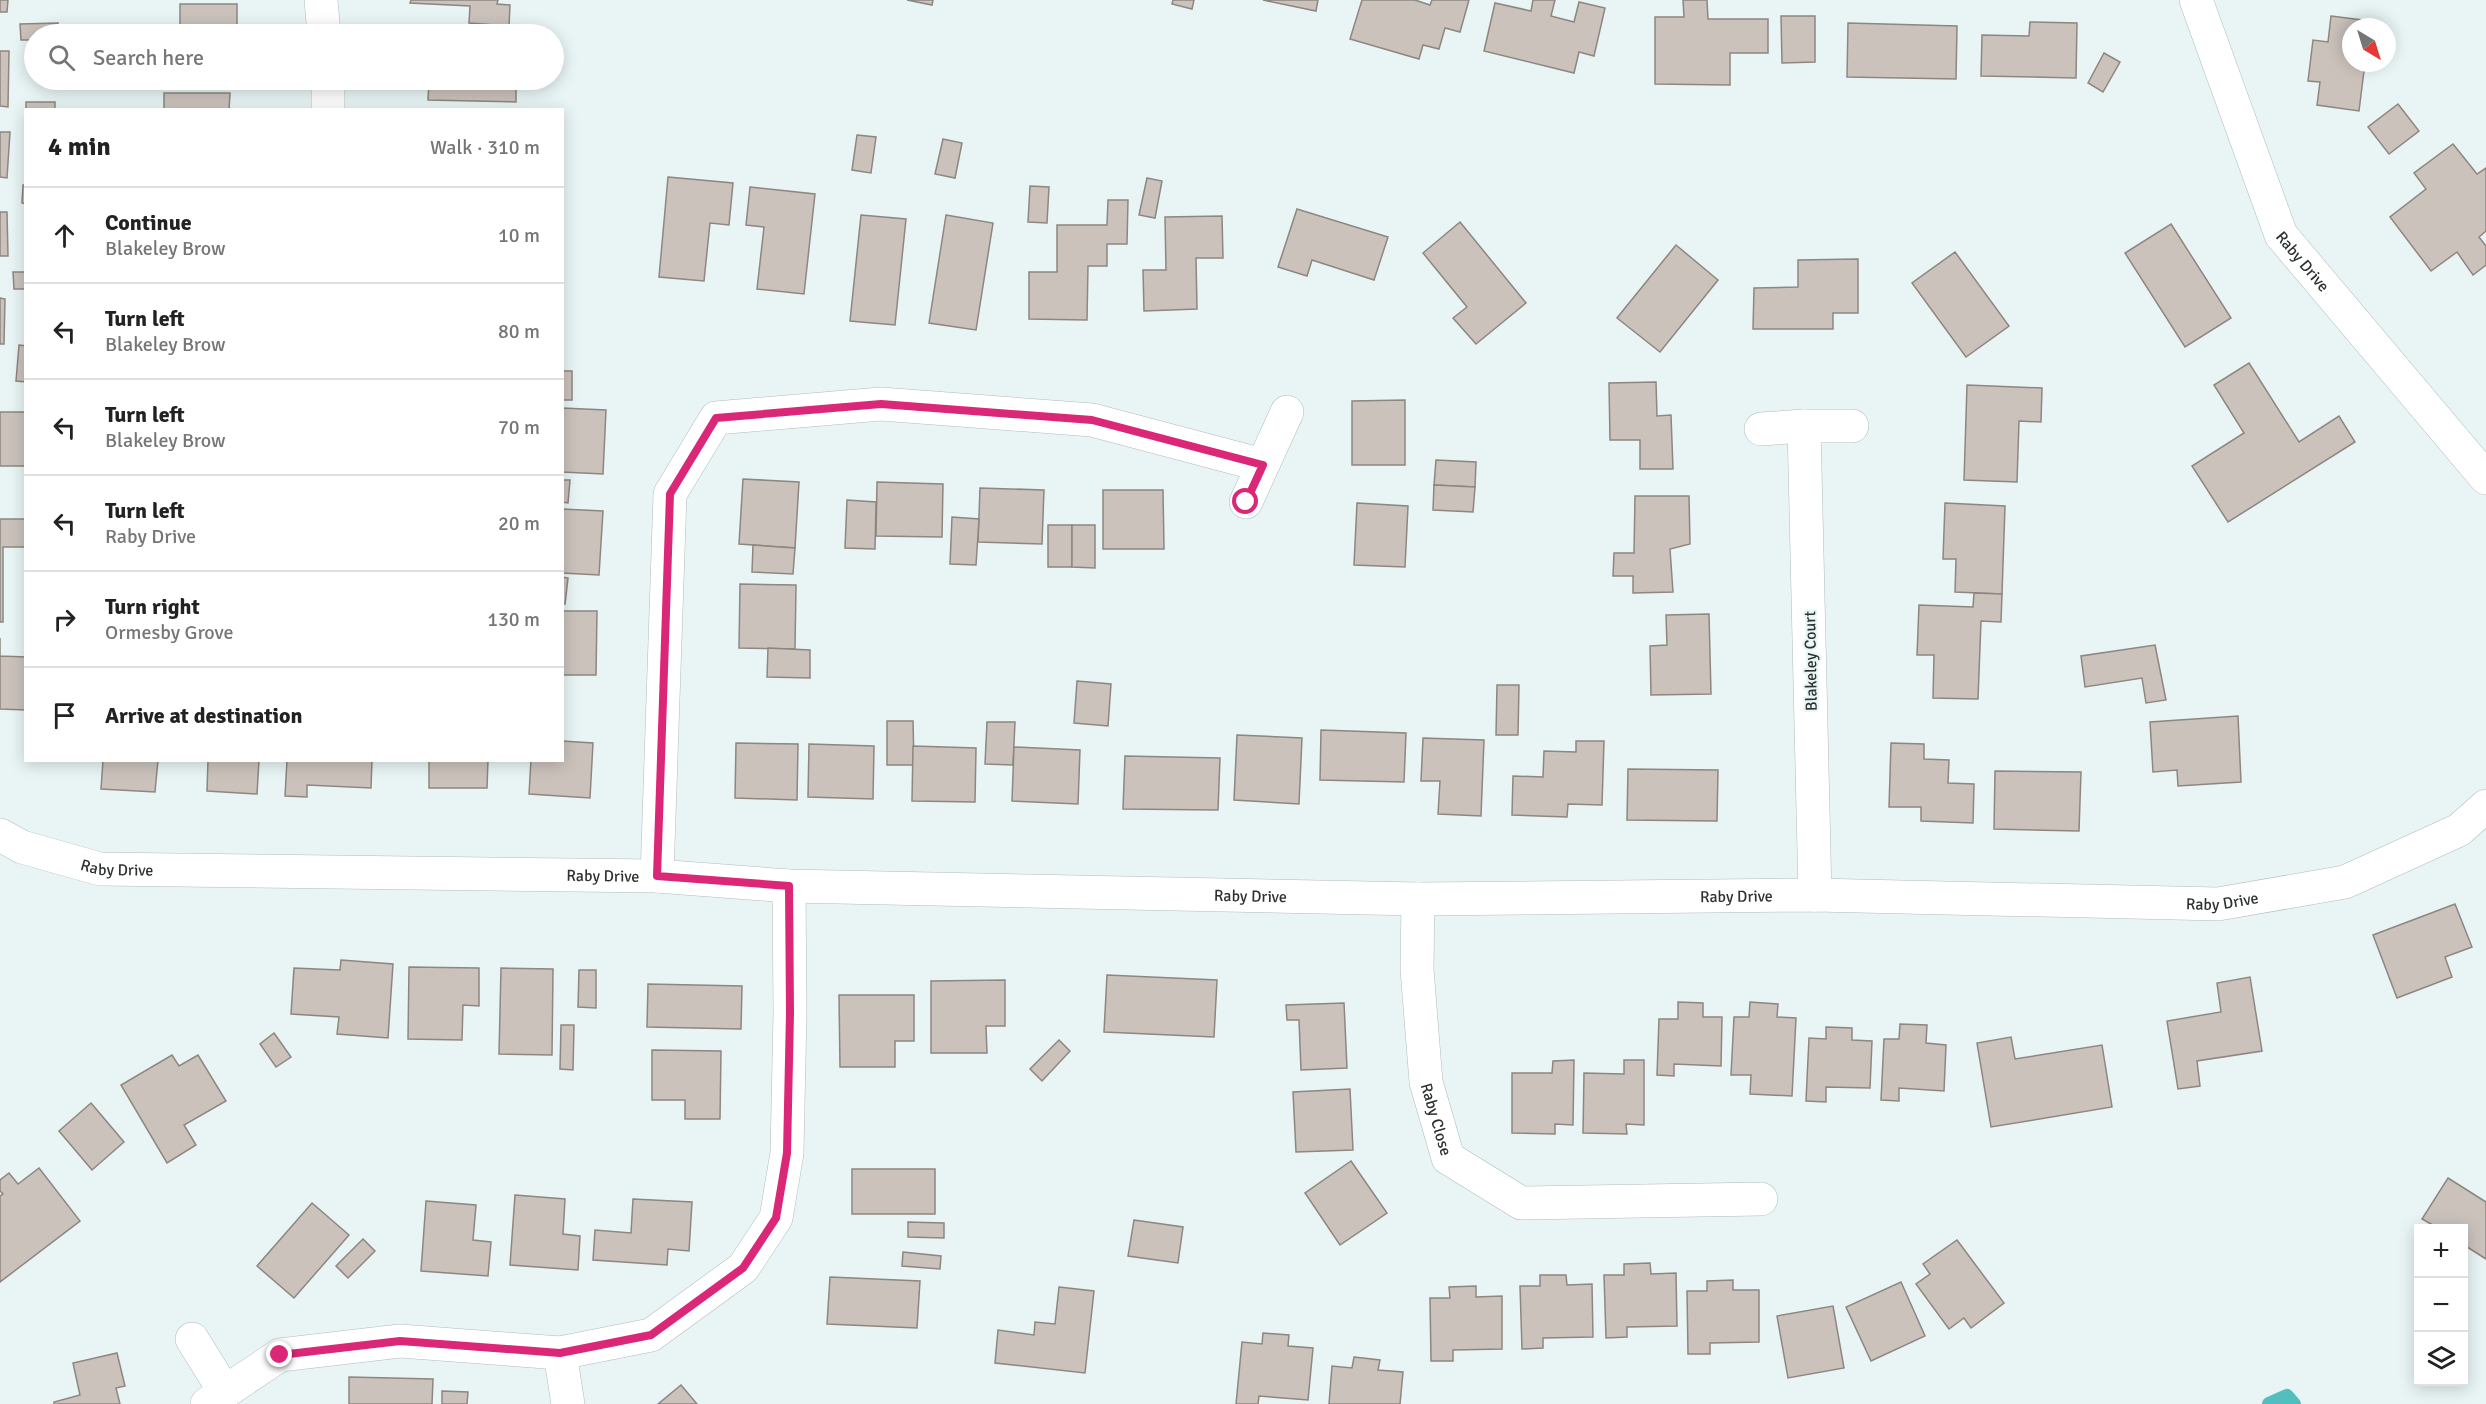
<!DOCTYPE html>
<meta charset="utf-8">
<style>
:root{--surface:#fff;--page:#f6f6f6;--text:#222;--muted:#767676;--line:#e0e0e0}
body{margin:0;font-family:Signika,sans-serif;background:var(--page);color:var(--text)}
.controls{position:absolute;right:18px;bottom:18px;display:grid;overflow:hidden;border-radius:0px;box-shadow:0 3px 15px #0003}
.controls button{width:54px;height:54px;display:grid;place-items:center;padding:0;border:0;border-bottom:2px solid var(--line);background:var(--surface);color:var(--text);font:30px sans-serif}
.compass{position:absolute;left:2342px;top:18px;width:54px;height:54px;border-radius:50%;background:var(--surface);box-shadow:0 3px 15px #0003;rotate:142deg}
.stop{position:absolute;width:18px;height:18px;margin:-14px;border:4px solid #db2777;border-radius:50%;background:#fff}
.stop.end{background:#db2777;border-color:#fff;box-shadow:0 2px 6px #0008}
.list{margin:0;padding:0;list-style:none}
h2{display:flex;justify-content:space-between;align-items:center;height:78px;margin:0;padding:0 24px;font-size:26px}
h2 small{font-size:20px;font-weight:400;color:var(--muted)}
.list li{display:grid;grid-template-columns:39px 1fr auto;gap:18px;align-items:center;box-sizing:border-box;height:96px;padding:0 24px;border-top:2px solid var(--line)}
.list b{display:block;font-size:22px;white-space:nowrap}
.list p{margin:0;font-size:20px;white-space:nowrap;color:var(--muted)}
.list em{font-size:20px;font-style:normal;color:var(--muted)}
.icon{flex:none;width:33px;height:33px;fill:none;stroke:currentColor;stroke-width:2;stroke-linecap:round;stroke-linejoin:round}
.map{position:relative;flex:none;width:2486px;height:1404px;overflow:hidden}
.search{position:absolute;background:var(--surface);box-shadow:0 3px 15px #0003;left:24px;top:24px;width:540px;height:66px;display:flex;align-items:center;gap:15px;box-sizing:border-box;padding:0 21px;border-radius:33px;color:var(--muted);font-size:22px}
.panel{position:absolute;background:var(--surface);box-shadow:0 3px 15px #0003;left:24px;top:108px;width:540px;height:654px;border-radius:0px}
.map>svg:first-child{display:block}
</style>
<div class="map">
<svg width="2486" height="1404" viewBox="0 0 2486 1404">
<rect width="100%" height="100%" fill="#e9f5f5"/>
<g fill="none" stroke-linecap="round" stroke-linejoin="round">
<path stroke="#51bfbe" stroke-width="14" d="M2269,1404l18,-8 7,8"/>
</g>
<g fill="#cbc2bc" stroke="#8e8680" stroke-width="1.5">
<path d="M0,0h8l-1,12h-7z"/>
<path d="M411,0h87l-1,4 13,1 -1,21 -40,-3 1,-17 -60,-3z"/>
<path d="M907,0h26l-1,5z"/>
<path d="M1173,0h21l-2,9 -20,-5z"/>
<path d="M1263,0h55l-2,11z"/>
<path d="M1362,0h53l15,5 2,-5h37l-9,32 -15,-4 -6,21 -16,-4 -4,14 -69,-20z"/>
<path d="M1533,0h22l-4,16 23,6 5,-20 26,6 -11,48 -15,-4 -5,21 -90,-22 11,-48 36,8z"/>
<path d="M1683,0h24l1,19h60v34h-38v32l-75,-1v-67h29z"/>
<rect x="180" y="4" width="57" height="30"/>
<path d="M1781,16h34v46l-33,1z"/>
<path d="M2331,16l39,5v6h-19v36h14l-6,48 -42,-6 3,-23 -12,-1 5,-41 15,2z"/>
<path d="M2030,22l47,1 -1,55 -95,-2 1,-41 47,1z"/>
<path d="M58,23v11h-24v6h-13l-1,-16z"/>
<path d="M1848,23l109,3 -1,53 -109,-2z"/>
<path d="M0,51h9l-1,56 -8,-1z"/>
<path d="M2104,53l16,9 -17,30 -15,-9z"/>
<path d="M429,80h87v22l-88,-2z"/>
<path d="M164,93h66l-1,17h-65z"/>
<rect x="26" y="102" width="29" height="8"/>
<path d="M2398,104l21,27 -30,23 -21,-27z"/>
<path d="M0,132h10l-3,46 -7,-1z"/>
<path d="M857,135l19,2 -5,36 -19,-3z"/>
<path d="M943,139l19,4 -7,35 -20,-4z"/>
<path d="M2453,144l24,30 9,-6v63l-7,6 7,9v19l-13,10 -16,-23 -26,19 -41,-54 36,-28 -12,-16z"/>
<path d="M668,177l65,6 -4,42 -19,-2 -6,58 -45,-4z"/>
<path d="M1147,178l15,3 -7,37 -16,-3z"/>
<path d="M23,185h3v19l-4,-1z"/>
<path d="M1030,186l19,1 -2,36 -19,-1z"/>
<path d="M750,187l65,7 -11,100 -47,-5 7,-62 -18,-2z"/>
<path d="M1108,200h20l-1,44h-20v22h-19l-1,54 -58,-1v-47h28v-47h50z"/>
<path d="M1297,209l91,28 -14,43 -62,-20 -5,16 -29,-9z"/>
<path d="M0,212h7l1,44h-8z"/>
<path d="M861,215l45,4 -11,106 -45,-4z"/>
<path d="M946,215l47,8 -17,107 -47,-7z"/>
<path d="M1222,216l1,42h-27l1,51 -53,2 -1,-41h23l-1,-53z"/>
<path d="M1460,222l66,81 -50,41 -23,-26 14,-11 -44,-54z"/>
<path d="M2171,224l60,94 -46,29 -60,-94z"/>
<path d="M1676,245l42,35 -58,72 -43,-34z"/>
<path d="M1955,252l54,74 -43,31 -54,-74z"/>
<path d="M1858,259v54h-25v16h-80l1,-41 44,-1v-27z"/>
<path d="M13,272h13v17h-12z"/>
<path d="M0,298l5,1 -1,45h-4z"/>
<path d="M19,345l7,1v36l-10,-1z"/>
<path d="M2249,363l50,79 40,-26 16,26 -127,80 -36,-56 52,-33 -30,-48z"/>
<rect x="562" y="371" width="10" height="29"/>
<path d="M1656,382l1,34 14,-1 2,54h-33v-29h-30l-1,-57z"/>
<path d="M1967,385l75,3 -1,34 -22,-1 -2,61 -53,-2z"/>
<path d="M1405,400v65h-53v-64z"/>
<path d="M562,408l44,2 -3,64 -41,-2z"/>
<rect x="0" y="412" width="26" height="54"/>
<path d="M1436,460l40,2 -1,25 -41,-2z"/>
<path d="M743,479l56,3 -4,66 -56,-4z"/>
<path d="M562,480h8l-2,23 -6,-1z"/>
<path d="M877,482l66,2 -1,53 -66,-1z"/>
<path d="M1434,485l41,2 -2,25 -40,-2z"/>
<path d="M980,488l64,2 -2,54 -64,-2z"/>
<path d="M1103,490h60l1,59h-61z"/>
<path d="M1635,496h54l1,48 -20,5 3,43 -40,1v-17h-20l1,-23h20z"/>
<path d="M847,500l29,2 -1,47 -30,-1z"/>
<path d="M1357,503l51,3 -3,61 -51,-2z"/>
<path d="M1945,503l60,3 -3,88 -47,-2 1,-33h-13z"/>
<path d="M562,509l41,2 -4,64 -37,-2z"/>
<path d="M952,517l27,2 -3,46 -26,-1z"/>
<path d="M0,519h26v28h-23v75h-3z"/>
<rect x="1048" y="525" width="24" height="42"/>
<path d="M1072,525h23v43l-23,-1z"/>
<path d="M753,545l42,3 -2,26 -41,-2z"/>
<path d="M562,577l6,1 -3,26h-3z"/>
<path d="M740,584l56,1 -1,64 -56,-1z"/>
<path d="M1974,593l28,1 -1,28 -20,-1 -3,78 -45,-1 1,-43h-17l2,-50 54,2z"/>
<path d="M562,611h35l-1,64h-34z"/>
<path d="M1709,614l2,80 -60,1 -1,-49 17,-1 -1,-30z"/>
<path d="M0,638v18l26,1v53l-26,-1z"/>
<path d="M2155,645l11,55 -20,3 -4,-25 -57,9 -4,-31z"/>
<path d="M768,648l42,2v28l-43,-1z"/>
<path d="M1077,681l34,3 -3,42 -34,-3z"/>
<path d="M1497,685h22l-1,50h-22z"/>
<path d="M2238,716l3,66 -63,4 -1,-16 -24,2 -3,-50z"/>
<path d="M887,721h26l1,44h-27z"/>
<path d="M987,722h28l-2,43 -28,-1z"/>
<path d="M1321,730l85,3 -2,49 -84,-2z"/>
<path d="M1237,735l65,3 -3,66 -65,-4z"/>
<path d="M1423,738l61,2 -3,76 -43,-2 2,-33h-19z"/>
<path d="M562,741l31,2 -3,55 -61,-4 2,-34h31z"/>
<path d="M1576,741h28l-2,64 -34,-1 -1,13 -55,-2 1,-39 30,1 1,-26 32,1z"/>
<path d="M736,743l62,1 -1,56 -62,-2z"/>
<path d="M1891,743l33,1v15l25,1 -1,23 26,1 -1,39 -52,-2v-14h-32z"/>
<path d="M809,744l65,2 -1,53 -65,-2z"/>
<path d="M913,746l63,2 -1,54 -63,-1z"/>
<path d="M1014,747l66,3 -2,54 -66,-3z"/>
<path d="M1125,756l95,2 -2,52 -95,-1z"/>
<path d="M103,760h55l-3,32 -54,-3z"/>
<path d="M208,760h51l-2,34 -50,-3z"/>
<path d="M287,760h85l-1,28 -64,-3v12l-22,-1z"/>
<path d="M429,760h59l-1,28h-58z"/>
<path d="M1628,769l90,1 -1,51 -90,-1z"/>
<path d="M1995,771l86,1 -2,59 -85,-2z"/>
<path d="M2455,904l17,43 -27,10 7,20 -55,21 -24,-63z"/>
<path d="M341,960l52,4 -5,74 -51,-4 2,-17 -48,-3 3,-46 46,2z"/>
<path d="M409,967l70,1v38l-16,-1 -1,35 -54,-1z"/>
<path d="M501,968l52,1 -1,86 -53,-1z"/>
<path d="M579,970h17v38l-18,-1z"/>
<path d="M1107,975l110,5 -3,57 -110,-5z"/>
<path d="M2250,977l12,74 -65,10 3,25 -22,3 -11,-68 54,-9 -4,-29z"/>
<path d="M1005,980v46h-19l1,27h-56v-72z"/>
<path d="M648,984l94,2 -1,43 -94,-2z"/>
<path d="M839,995h75v46h-19v26h-55z"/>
<path d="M1678,1002l25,1v14h19l-1,49 -47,-2v12l-17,-1 2,-56h19z"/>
<path d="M1750,1002l28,2 -1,13 19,1 -4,78 -42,-2 1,-19h-20l3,-58h15z"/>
<path d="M1344,1003l3,65 -46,2 -2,-50h-12l-1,-15z"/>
<path d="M1900,1024l27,1 -1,18 20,2 -2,46 -45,-3v13l-18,-1 3,-61h15z"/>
<path d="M561,1025h13l-1,45 -13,-1z"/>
<path d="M1826,1027l26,1v12l20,1 -2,47 -44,-1v15l-20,-1 3,-63 17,1z"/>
<path d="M274,1033l17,24 -15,10 -16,-23z"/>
<path d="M2011,1037l4,22 87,-14 10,62 -121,20 -14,-84z"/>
<path d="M1059,1040l11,11 -28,30 -12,-12z"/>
<path d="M652,1050l69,1 -1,68h-35v-19h-33z"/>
<path d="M172,1055l7,11 19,-11 28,46 -42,24 12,20 -29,18 -46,-78z"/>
<path d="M1574,1060l-1,65 -18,-1v10l-43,-1v-60h40l1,-12z"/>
<path d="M1624,1060h20v65l-18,-1 1,10 -44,-1 1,-60 40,1z"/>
<path d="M1350,1089l3,61 -57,2 -3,-60z"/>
<path d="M91,1103l33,39 -32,28 -33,-39z"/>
<path d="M1351,1161l36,52 -47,32 -35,-52z"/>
<path d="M39,1168l41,53 -80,61v-86l3,-2 -3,-3v-11l9,-7 9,11z"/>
<rect x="852" y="1169" width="83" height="45"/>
<path d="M2448,1178l38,24v57l-22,-14v-17h-26l-16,-9z"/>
<path d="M515,1195l50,4 -2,35 17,2 -2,34 -68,-5z"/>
<path d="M633,1199l59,3 -3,49 -21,-2 -1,16 -74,-5 2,-30 36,3z"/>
<path d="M426,1201l50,4 -3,35 18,2 -3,34 -67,-5z"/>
<path d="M312,1203l37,32 -55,63 -37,-32z"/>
<path d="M1134,1220l49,7 -5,36 -50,-7z"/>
<path d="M908,1222l36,1v15l-36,-1z"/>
<path d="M363,1239l12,12 -27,27 -12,-12z"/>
<path d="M1957,1240l47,63 -33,25 -7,-10 -15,11 -33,-45 14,-10 -7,-10z"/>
<path d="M903,1252l38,4 -1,13 -38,-3z"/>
<path d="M1650,1263l1,11 25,-1 1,53 -50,1v10l-21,1 -2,-63h20v-11z"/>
<path d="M1540,1275h26l1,10 25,-1 1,53 -50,1v10l-21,1 -2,-63h20z"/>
<path d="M830,1277l90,4 -3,47 -90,-4z"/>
<path d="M1733,1280v10h26v52l-49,1v11h-22l-1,-63h20v-10z"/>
<path d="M1901,1282l24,54 -54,25 -25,-54z"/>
<path d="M1476,1286v11l26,-1v53l-49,1v11h-22l-1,-63h20l-1,-11z"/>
<path d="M1059,1287l35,4 -9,82 -90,-10 3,-33 36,5 1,-13 20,2z"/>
<path d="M1833,1306l11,62 -56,10 -11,-62z"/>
<path d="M1263,1333l26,2 -1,11 25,2 -5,52 -49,-4 -1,8h-22l6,-62 20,2z"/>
<path d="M117,1353l8,33 -9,2 4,16h-66v-2l26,-7 -7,-32z"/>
<path d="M1354,1357l26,3 -2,10 25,2 -3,32h-71l3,-38 20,2z"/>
<path d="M349,1377l84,2 -1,25h-83z"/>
<path d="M681,1385l16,19h-39z"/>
<path d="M442,1391l26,1 -1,12h-25z"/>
</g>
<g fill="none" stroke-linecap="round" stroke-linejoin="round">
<g stroke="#b1bcbc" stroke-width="34">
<g id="street">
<path d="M321,0l3,34"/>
<path id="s1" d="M2196,0l85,235 205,243"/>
<path d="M328,110v-30"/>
<path d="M1761,429l43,-3"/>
<path d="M1246,502l41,-90"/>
<path id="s2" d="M0,835l22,12 78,22 557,7 132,10 629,13 397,-4 403,9 127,-22 114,-52 27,-24"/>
<path d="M657,876l13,-382 46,-76 165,-14 211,16 170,45"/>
<path d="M1815,895l-11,-469h48"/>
<path id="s3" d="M1418,899l-1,70 9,113 22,76 73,45 240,-4"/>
<path d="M192,1339l33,53"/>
<path d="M560,1353l8,51"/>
<path d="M207,1404l73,-49 120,-14 160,12 91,-18 92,-67 33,-50 11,-65 3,-140 -1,-127"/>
</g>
</g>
<use href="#street" stroke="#fff" stroke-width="33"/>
</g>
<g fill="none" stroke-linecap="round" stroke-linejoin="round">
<path stroke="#db2777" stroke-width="8" d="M280,1355l120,-14 160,12 91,-18 92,-67 33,-50 11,-65 3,-140 -1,-127 -132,-10 13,-382 46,-76 165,-14 211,16 171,45 -17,37"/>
</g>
<g text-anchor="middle" stroke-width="4.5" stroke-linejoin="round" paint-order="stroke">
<g font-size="16" fill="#2d3231" stroke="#e9f5f5">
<text dy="6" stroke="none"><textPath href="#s1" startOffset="284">Raby Drive</textPath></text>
<text transform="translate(1810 661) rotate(-91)" y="6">Blakeley Court</text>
<text dy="6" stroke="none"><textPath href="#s2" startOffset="123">Raby Drive</textPath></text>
<text dy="6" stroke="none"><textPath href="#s2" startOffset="609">Raby Drive</textPath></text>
<text dy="6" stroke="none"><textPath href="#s2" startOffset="1257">Raby Drive</textPath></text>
<text dy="6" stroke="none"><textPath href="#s2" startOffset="1743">Raby Drive</textPath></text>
<text dy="6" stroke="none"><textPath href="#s2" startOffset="2229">Raby Drive</textPath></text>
<text dy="6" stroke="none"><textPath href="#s3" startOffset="222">Raby Close</textPath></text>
</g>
</g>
</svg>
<div class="controls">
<button>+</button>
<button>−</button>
<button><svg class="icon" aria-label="layers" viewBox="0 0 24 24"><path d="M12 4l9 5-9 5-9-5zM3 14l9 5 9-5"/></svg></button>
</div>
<svg class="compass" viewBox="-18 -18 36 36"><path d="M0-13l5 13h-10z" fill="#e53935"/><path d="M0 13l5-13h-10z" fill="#767676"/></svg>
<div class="stop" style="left:1246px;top:502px"></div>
<div class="stop end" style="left:280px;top:1355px"></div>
<div class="search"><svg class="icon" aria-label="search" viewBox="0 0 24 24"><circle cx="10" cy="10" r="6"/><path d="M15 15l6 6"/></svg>Search here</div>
<section class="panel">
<h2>4 min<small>Walk · 310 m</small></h2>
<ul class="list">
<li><svg class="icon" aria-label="ahead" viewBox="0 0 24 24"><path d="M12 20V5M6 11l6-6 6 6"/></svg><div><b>Continue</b><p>Blakeley Brow</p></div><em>10 m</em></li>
<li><svg class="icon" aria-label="left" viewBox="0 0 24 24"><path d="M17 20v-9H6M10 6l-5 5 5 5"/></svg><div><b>Turn left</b><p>Blakeley Brow</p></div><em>80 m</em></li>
<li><svg class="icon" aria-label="left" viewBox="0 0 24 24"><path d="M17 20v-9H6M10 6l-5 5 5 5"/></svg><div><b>Turn left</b><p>Blakeley Brow</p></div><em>70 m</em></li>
<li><svg class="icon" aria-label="left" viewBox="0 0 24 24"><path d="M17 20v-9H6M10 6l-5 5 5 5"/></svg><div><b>Turn left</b><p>Raby Drive</p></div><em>20 m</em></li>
<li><svg class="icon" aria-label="right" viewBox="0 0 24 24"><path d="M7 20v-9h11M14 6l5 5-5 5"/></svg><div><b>Turn right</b><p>Ormesby Grove</p></div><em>130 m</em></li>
<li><svg class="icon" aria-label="arrive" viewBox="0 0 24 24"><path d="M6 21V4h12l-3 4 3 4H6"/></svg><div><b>Arrive at destination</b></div></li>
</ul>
</section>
</div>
